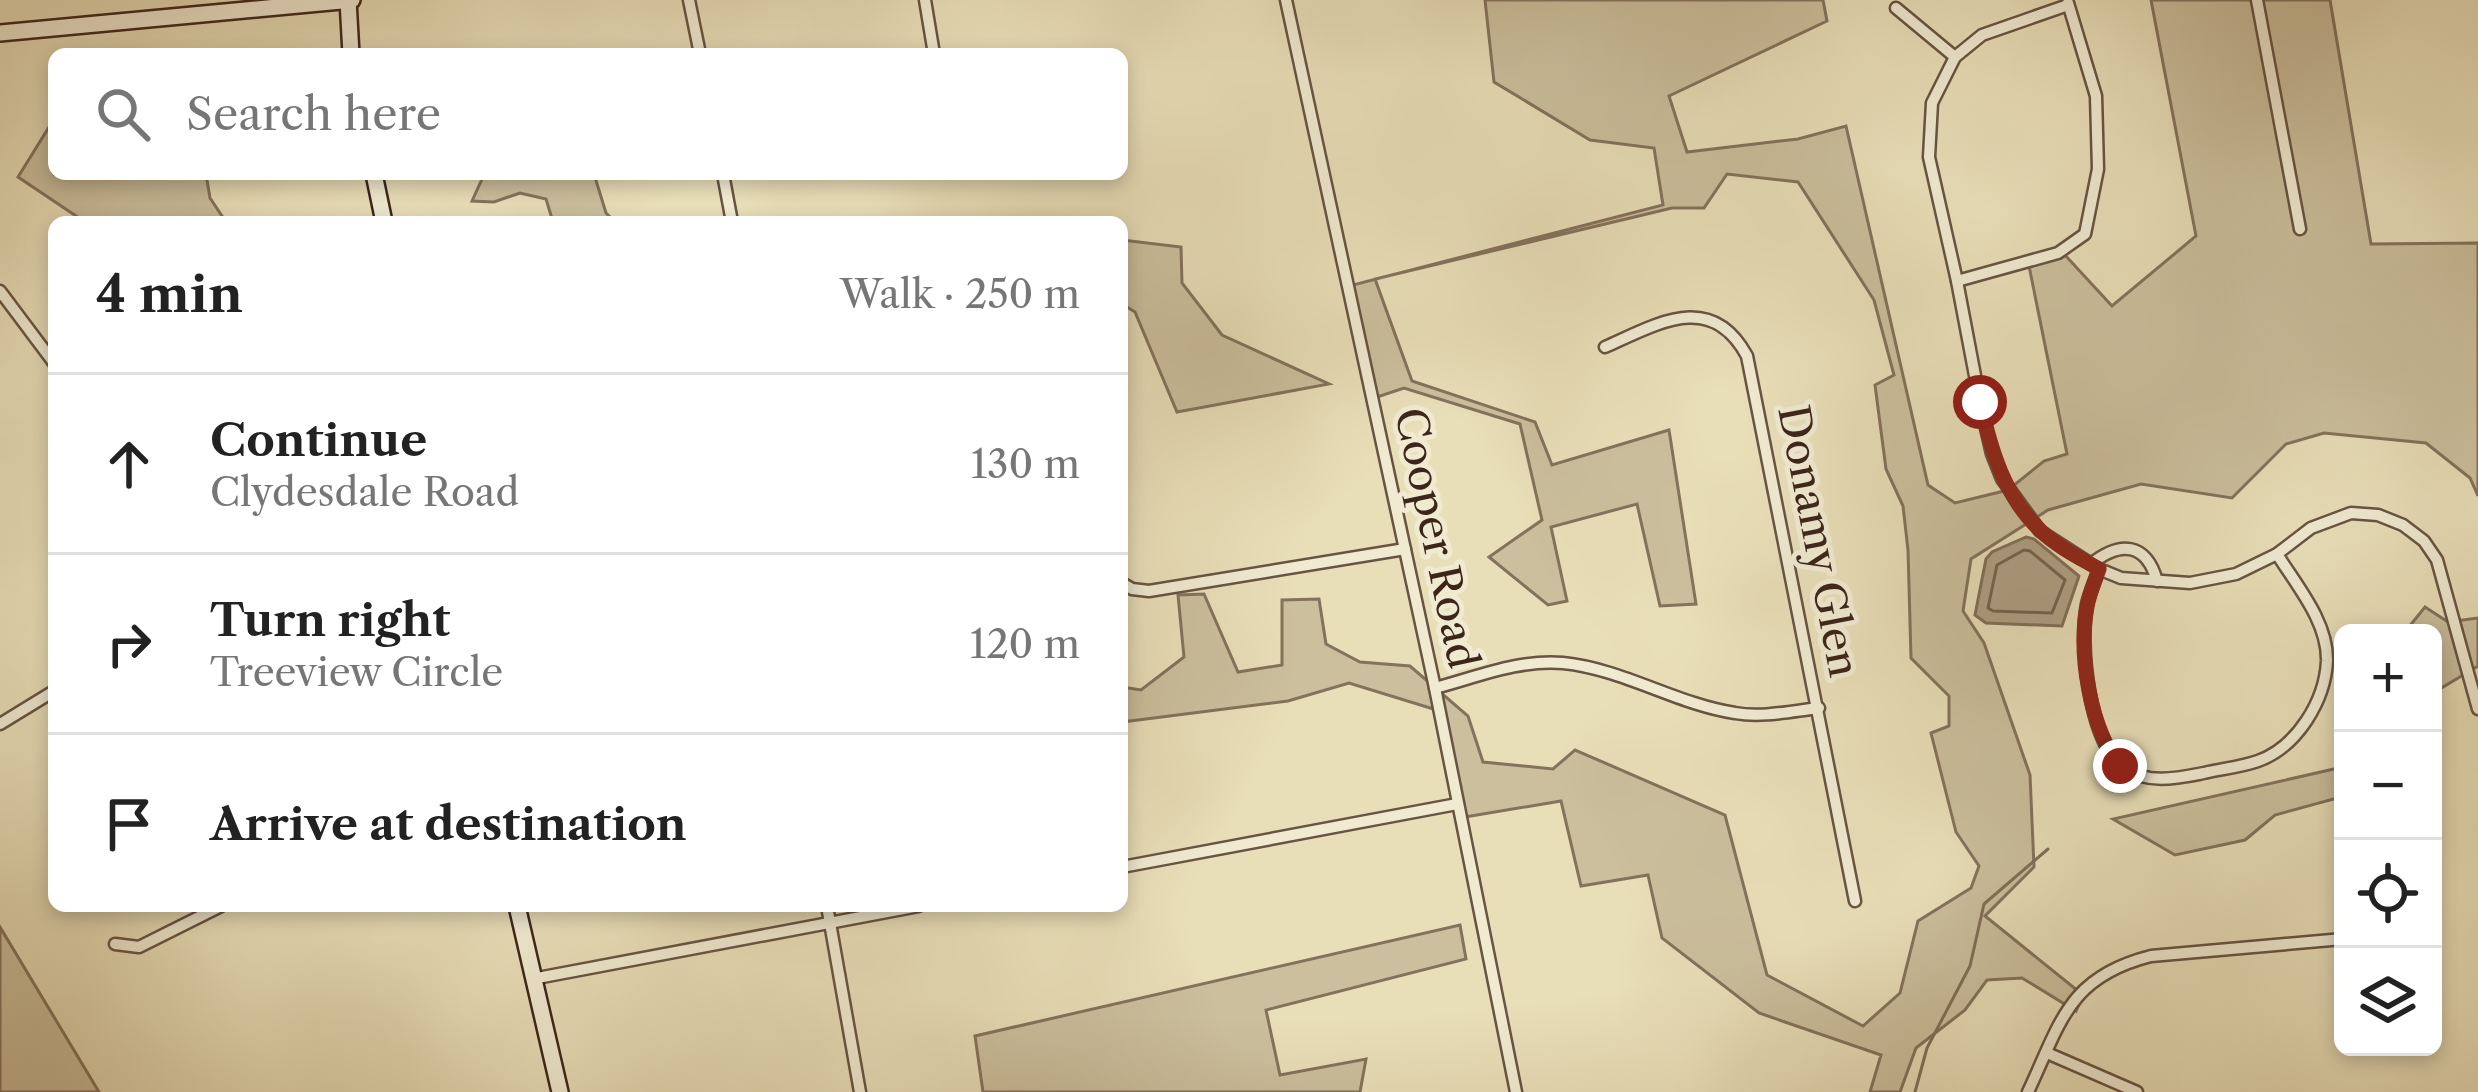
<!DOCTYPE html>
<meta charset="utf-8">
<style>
:root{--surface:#fff;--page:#f2f2f2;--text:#222;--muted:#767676;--line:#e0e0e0}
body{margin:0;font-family:"Libre Caslon Text",serif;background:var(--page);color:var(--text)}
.controls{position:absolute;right:36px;bottom:36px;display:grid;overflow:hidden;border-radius:18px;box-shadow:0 6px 18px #0003}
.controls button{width:108px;height:108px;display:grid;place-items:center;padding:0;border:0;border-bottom:3px solid var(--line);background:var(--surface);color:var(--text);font:60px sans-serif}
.stop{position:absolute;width:36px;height:36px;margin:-27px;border:9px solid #8f2418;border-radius:50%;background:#fff}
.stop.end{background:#8f2418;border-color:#fff;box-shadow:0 3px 12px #0008}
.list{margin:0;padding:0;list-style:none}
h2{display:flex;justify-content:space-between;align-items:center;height:156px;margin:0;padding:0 48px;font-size:51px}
h2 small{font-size:39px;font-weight:400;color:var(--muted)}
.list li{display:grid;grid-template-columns:78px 1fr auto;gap:36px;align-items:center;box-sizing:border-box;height:180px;padding:0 48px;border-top:3px solid var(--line)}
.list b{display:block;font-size:45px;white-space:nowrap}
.list p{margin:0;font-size:39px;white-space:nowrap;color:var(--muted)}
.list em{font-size:39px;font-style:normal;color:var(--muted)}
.icon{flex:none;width:66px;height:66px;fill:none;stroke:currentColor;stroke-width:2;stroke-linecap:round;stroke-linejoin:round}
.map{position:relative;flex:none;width:2478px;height:1092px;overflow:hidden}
.search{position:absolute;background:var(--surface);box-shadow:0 6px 18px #0003;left:48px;top:48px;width:1080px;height:132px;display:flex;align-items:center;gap:30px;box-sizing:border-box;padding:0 42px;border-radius:18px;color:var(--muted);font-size:45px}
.panel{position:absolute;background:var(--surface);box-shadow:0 6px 18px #0003;left:48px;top:216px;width:1080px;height:696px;border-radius:18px}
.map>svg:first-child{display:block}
</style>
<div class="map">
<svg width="2478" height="1092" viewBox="0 0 2478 1092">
<rect width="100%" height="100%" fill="#e8deb8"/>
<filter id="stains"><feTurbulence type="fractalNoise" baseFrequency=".00167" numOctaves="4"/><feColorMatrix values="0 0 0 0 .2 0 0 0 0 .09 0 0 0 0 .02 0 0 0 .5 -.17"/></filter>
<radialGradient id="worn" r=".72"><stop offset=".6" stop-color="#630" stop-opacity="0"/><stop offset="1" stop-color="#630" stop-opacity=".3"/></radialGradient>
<g fill="#cbbf9d" stroke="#84725c" stroke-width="3">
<path d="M1485,0h338l4,21 -158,75 18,56 111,-13 48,-13 82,359 27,18 53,-13 36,-29 23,-7 -38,-188 35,-12 48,52 84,-70 -45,-236h179l41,244 107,-1v253l-8,-18 -44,-35 -102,-10 -38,11 -54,54 -91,-14 -93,26 -77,49 -8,52 21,32 46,132 4,92 -49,49 98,79 -7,16 -54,-33 -35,2 -22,30 -49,38 -16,44h-30l11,-37 -122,-42 -97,-75 -14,-63 -67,11 -20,-85 -102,17 -19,-107 -91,-28 -61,18 -166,21v-35l19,3 43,-33 -6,-62 26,-1 34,78 44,-7v-65l37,-1 7,45 34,18 50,4 58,50 15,46 70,7 22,-19 150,65 42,160 96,51 37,-33 18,-72 53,-33 8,-22 -23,-34 -25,-99 18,-7v-30l-38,-38 -3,-108 -5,-44 -17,-37 -11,-84 19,-10 -20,-75 -76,-118 -71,-8 -23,34h-32l-297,71 37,102 123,41 17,43 117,-35 27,174 -36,2 -23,-102 -86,23 16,74 -19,4 -59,-48 53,-37 -22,-96 -116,-36 -33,11 -26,-112 318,-82 -9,-57 -64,-8 -96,-58z"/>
<path d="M49,127h5v47h152l4,24 16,24h-141l-67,-45z"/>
<path d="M488,174h106l12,39 9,9h-62l-7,-23 -26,-6 -26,9 -22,-1 11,-24z"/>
<path d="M1122,240l59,7 1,36 40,52 107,49 -152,28 -42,-100 -13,-8z"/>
<path d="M2425,607l23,15 30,-4v48l-45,27v-60h-29z"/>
<path d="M2343,767v33l-6,-2 -62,17 -30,25 -70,15 -62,-36z"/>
<path d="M1460,925l6,34 -200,51 14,65 86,-16 -6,33h-377l-8,-56z"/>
<path d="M0,927l99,165h-99z"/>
</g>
<path fill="#ae9f82" stroke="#806f58" stroke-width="3" d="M2026,537l8,2 45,37 -17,50 -76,-3 -11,-8 11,-56 6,-7z"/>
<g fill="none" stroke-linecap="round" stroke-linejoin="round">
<path stroke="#75624e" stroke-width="3" d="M2024,550l6,1 35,29 -13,33 -59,-2 -5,-3 9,-43z"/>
<path stroke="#806f58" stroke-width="3" d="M1915,1092l12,-44 43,-82 14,-62 64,-55"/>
<g stroke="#675442" stroke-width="15">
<g id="street">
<path d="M689,0l11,54"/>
<path d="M925,0l9,54"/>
<path d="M1286,0l149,688 81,404"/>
<path d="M2257,0l43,229"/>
<path d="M2068,5l-86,30 -27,22 -23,46 -3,54 28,124 23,121 12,52 10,25 38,52 59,38 22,9 69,5 46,-9 41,-20 34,-26 40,-15 27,2 25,10 21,16 13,19 41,149"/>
<path d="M1896,8l59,49"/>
<path d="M723,174l9,48"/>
<path d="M1957,281l101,-28 27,-19 13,-65 -2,-73 -28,-93"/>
<path d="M0,291l54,72"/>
<path d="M1605,347c52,-23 106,-57 142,9l108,545"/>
<path d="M2091,564c29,-23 55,-22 66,17"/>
<path d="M2099,569c-4,12 -9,23 -12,35 -8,40 2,139 37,164 24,17 54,10 80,5 17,-4 37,-6 54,-12 39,-14 67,-60 69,-100 1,-39 -30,-75 -50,-107"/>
<path d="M1122,583l10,6 17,2 256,-42"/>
<path d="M1435,688c42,-11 85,-29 128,-25 60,6 113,41 172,50 27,5 57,-2 84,-5"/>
<path d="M0,724l54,-33"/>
<path d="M1122,867l335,-63"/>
<path d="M827,906l33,186"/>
<path d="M115,944l24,3 82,-41"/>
<path d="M532,979l387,-73"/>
<path d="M2047,1053l90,39"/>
<path d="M2028,1092c33,-70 40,-115 123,-136l192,-17"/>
</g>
</g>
<g stroke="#3c261a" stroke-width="20">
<g id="secondary">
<path d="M348,0l3,54"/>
<path d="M0,33l352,-33"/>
<path d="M374,174l10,48"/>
<path d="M517,906l43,186"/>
</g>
</g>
<use href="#street" stroke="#f0ead1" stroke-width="10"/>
<use href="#secondary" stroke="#f0ead1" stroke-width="15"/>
</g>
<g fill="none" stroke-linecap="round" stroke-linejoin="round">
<path stroke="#8f2418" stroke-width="15" d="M1980,402c11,48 24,95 62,130 16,15 38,26 57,37 -4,12 -10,25 -12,38 -9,47 3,121 33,159"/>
</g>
<g text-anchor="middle" stroke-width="10" stroke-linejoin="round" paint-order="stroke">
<g font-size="42" fill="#3c261a" stroke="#f0ead1">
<text transform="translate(1437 538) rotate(78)" y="15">Cooper Road</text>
<text transform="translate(1819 541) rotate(79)" y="15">Donamy Glen</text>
</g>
</g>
<rect width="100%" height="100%" filter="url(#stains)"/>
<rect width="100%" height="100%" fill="url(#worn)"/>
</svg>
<div class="controls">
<button>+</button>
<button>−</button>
<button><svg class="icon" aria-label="locate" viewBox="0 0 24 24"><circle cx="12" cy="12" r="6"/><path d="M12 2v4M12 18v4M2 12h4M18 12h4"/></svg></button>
<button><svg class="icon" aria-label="layers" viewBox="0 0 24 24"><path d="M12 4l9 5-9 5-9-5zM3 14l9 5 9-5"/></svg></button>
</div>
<div class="stop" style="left:1980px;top:402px"></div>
<div class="stop end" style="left:2120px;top:766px"></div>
<div class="search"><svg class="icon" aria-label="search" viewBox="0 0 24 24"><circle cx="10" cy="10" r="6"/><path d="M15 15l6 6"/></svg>Search here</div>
<section class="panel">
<h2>4 min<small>Walk · 250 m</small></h2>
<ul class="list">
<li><svg class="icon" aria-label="ahead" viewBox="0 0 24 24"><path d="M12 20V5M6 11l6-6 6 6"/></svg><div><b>Continue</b><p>Clydesdale Road</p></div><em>130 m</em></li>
<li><svg class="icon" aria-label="right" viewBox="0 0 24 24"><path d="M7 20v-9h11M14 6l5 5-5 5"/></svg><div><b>Turn right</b><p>Treeview Circle</p></div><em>120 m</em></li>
<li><svg class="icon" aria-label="arrive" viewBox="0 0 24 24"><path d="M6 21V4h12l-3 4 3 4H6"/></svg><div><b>Arrive at destination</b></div></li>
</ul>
</section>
</div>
